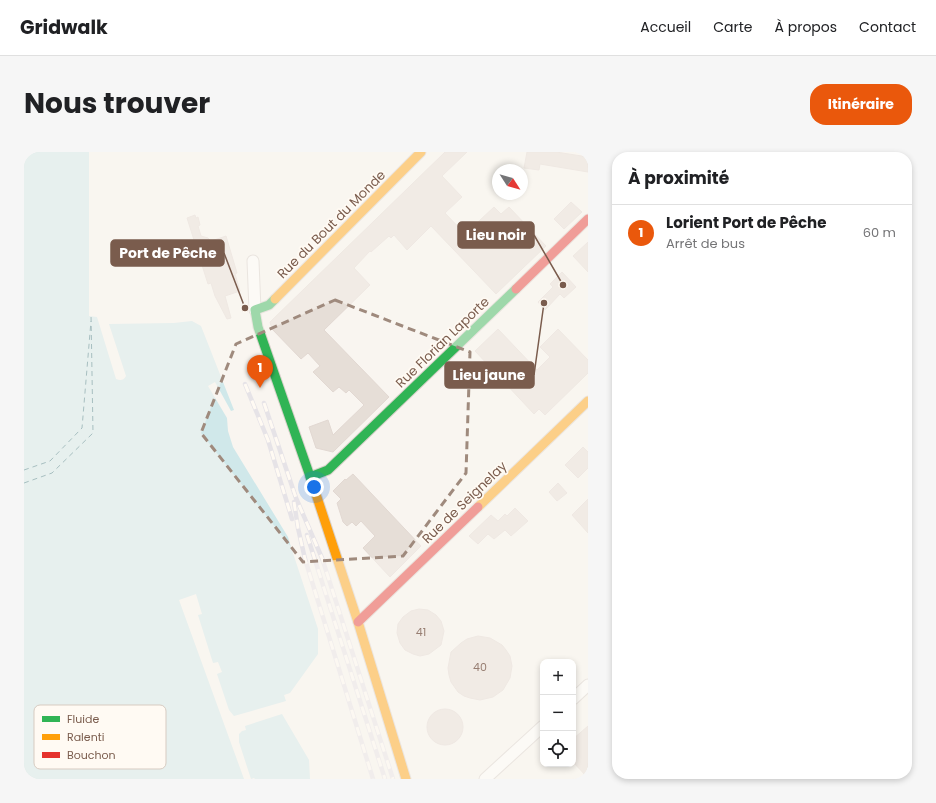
<!DOCTYPE html>
<html lang="fr">
<meta charset="utf-8">
<style>
:root{--surface:#fff;--page:#f6f6f6;--text:#202124;--muted:#757577;--line:#e0e0e0;--accent:#ea580c}
body{margin:0;font-family:Poppins,sans-serif;background:var(--page);color:var(--text)}
.controls{position:absolute;right:12px;bottom:12px;display:grid;overflow:hidden;border-radius:8px;box-shadow:0 2px 6px #0003}
.controls button{width:36px;height:36px;display:grid;place-items:center;padding:0;border:0;border-bottom:1px solid var(--line);background:var(--surface);color:var(--text);font:20px sans-serif}
.compass{position:absolute;left:468px;top:12px;width:36px;height:36px;border-radius:50%;background:var(--surface);box-shadow:0 2px 6px #0003;rotate:126deg}
.you{position:absolute;left:290px;top:335px;width:14px;height:14px;margin:-10px;border:3px solid #fff;border-radius:50%;background:#1a73e8;box-shadow:0 0 0 6px #1a73e833}
.badge{display:grid;place-items:center;width:26px;height:26px;border-radius:50%;background:var(--accent);color:#fff;font-size:13px;font-weight:700}
.pin{position:absolute;translate:-50% -33px;filter:drop-shadow(0 1px 2px #0008)}
.pin::after{content:'';position:absolute;top:21px;width:14px;height:12px;background:inherit;clip-path:polygon(0 0,100% 0,50% 100%)}
.list{margin:0;padding:0;list-style:none}
h2{display:flex;justify-content:space-between;align-items:center;height:52px;margin:0;padding:0 16px;font-size:17px}
h2 small{font-size:13px;font-weight:400;color:var(--muted)}
.list li{display:grid;grid-template-columns:26px 1fr auto;gap:12px;align-items:center;box-sizing:border-box;height:56px;padding:0 16px;border-top:1px solid var(--line)}
.list b{display:block;font-size:15px;white-space:nowrap}
.list p{margin:0;font-size:13px;white-space:nowrap;color:var(--muted)}
.list em{font-size:13px;font-style:normal;color:var(--muted)}
.icon{flex:none;width:22px;height:22px;fill:none;stroke:currentColor;stroke-width:2;stroke-linecap:round;stroke-linejoin:round}
.map{position:relative;flex:none;width:564px;height:627px;overflow:hidden;border-radius:16px}
header{display:flex;align-items:center;gap:24px;box-sizing:border-box;height:56px;padding:0 20px;background:var(--surface);border-bottom:1px solid var(--line)}
header strong{font-size:19px}
nav{display:flex;gap:22px;margin-inline-start:auto;font-size:14px}
.intro{display:flex;align-items:center;justify-content:space-between;box-sizing:border-box;height:96px;padding:0 24px}
h1{margin:0;font-size:28px}
.button{padding:10px 18px;border-radius:16px;background:var(--accent);color:#fff;font-size:14px;font-weight:700}
main{display:flex;gap:24px;padding:0 24px}
aside{flex:1;background:var(--surface);border-radius:16px;box-shadow:0 2px 6px #0003}
.map>svg:first-child{display:block}
</style>
<header>
<strong>Gridwalk</strong>
<nav><a>Accueil</a><a>Carte</a><a>À propos</a><a>Contact</a></nav>
</header>
<div class="intro"><h1>Nous trouver</h1><a class="button">Itinéraire</a></div>
<main>
<div class="map">
<svg width="564" height="627" viewBox="0 0 564 627">
<rect width="100%" height="100%" fill="#f9f5f0"/>
<g fill="#d0e8ea">
<path d="M0,0h65v164l8,1 19,62c5,2 8,1 10,-3l-17,-52 65,-1 18,-2 9,5 33,84 -3,1 -16,-29 -7,4 19,32 1,13 5,16 55,90 3,10 27,82v25l-28,39 -6,2 2,6 -52,15 -5,-6 -12,-36 5,-2 -4,-10 -5,1 -15,-48 4,-1 -6,-20 -17,6 65,179h-220z"/>
<path d="M258,562l27,46 1,19h-55l-1,-1 -3,1 -12,-37v-8l3,-3 4,-1 -1,-4z"/>
</g>
<g fill="none" stroke-linecap="round" stroke-linejoin="round">
<g stroke="#437c86" stroke-width="1" stroke-dasharray="5 4" stroke-linecap="butt">
<path d="M0,318l26,-9 32,-33 9,-107"/>
<path d="M0,331l28,-10 41,-40 -2,-119"/>
</g>
</g>
<g fill="#e6ded7" stroke="#e2d8d2">
<path d="M421,0h22l-25,24 20,21 -17,16 20,21 29,-27 7,7 8,-7 37,39 -50,48 -65,-68 -24,24 -13,-15 -3,3 -2,-2 -18,16 -1,-1 -16,17 16,17 -46,45 65,67 -56,55 -17,-4 -7,-21 19,-7 5,15 31,-30 -15,-15 -3,3 -7,-6 -6,5 -20,-20 7,-6 -12,-13 -7,6 -29,-30 -2,-7z"/>
<path d="M503,0h29l32,5v15l-48,-8 -1,6 -15,-2z"/>
<path d="M547,50l11,10 -18,17 -10,-10z"/>
<path d="M171,63l1,3 2,-1 2,8 -2,1 3,10 7,2 3,3 15,-5 11,37 -2,1 5,17 -15,5 6,22 -4,1 -12,-23 -4,-13 -3,1 -21,-66z"/>
<path d="M564,90v30l-15,-16z"/>
<path d="M538,120l14,15 -12,11 -4,-4 -15,16 -7,-8 15,-15 -3,-3z"/>
<path d="M474,177l39,41 13,-13 -10,-10 18,-18 30,31v13l-43,42 -6,-6 -5,5 -59,-63z"/>
<path d="M559,295l5,5v16l-10,10 -13,-13z"/>
<path d="M329,322l68,72 -31,31 -27,-29 12,-12 -14,-15 -5,5 -4,-4 -5,4 -4,-4 -6,-19 4,-4 -8,-8 12,-12 1,1z"/>
<path d="M534,331l9,10 -10,8 -8,-9z"/>
<path d="M564,347v34l-16,-18z"/>
<path d="M491,356l13,13 -17,15 -6,-6 -11,9 -6,-5 -10,10 -9,-8 22,-21 7,6 7,-7 2,2z"/>
<path d="M395,457l9,1 8,5 5,6 3,10 -3,14 -12,9 -9,2 -7,-2 -8,-4 -5,-7 -3,-10 1,-9 5,-7 8,-6z"/>
<path d="M454,484l12,2 12,7 4,5 4,6 2,10 -2,12 -7,12 -10,7 -13,3 -10,-2 -6,-2 -6,-4 -7,-10 -2,-7 -1,-7 3,-16 10,-9 6,-4z"/>
<circle cx="421" cy="575" r="18"/>
<path d="M564,574v52l-15,-16v-23z"/>
</g>
<g fill="none" stroke-linecap="round" stroke-linejoin="round">
<g stroke="#d7d1cb" stroke-width="13">
<g id="street">
<path d="M229,109l2,49"/>
<path d="M549,547l15,-14"/>
<path d="M461,627l58,-53"/>
</g>
</g>
<g stroke="#d9d2cb" stroke-width="11">
<g id="fast">
<path d="M251,147l-6,6 -14,5 3,17 54,155"/>
<path d="M286,325l18,-7 188,-181"/>
</g>
</g>
<g stroke="#d9d2cb" stroke-width="11">
<g id="slow">
<path d="M251,147l146,-147"/>
<path d="M288,330l46,140 48,157"/>
<path d="M454,355l110,-106"/>
</g>
</g>
<g stroke="#d9d2cb" stroke-width="11">
<g id="jam">
<path d="M492,137l72,-70"/>
<path d="M334,470l120,-115"/>
</g>
</g>
<use href="#street" stroke="#fefefd" stroke-width="11"/>
<use href="#fast" stroke="#30b455" stroke-width="9"/>
<use href="#slow" stroke="#ff9f0a" stroke-width="9"/>
<use href="#jam" stroke="#e5322d" stroke-width="9"/>
<g stroke="#e6e3e7" stroke-width="4.5">
<g id="rail">
<path d="M221,232l23,56 24,79"/>
<path d="M240,251l32,95 26,60 71,221"/>
<path d="M270,350l4,26 7,31 68,220"/>
<path d="M283,383l78,244"/>
</g>
</g>
<use href="#rail" stroke="#fffaf3" stroke-width="3" stroke-dasharray="9" stroke-linecap="butt"/>
</g>
<path d="M0 0H564V627H0ZM311,148l135,52 -4,121 -63,83 -100,6 -102,-129 35,-89z" fill="#f9f5f0" fill-opacity=".55" fill-rule="evenodd"/>
<path fill="none" stroke="#9f8a7d" stroke-width="3" stroke-dasharray="8 5" stroke-linejoin="round" d="M311,148l135,52 -4,121 -63,83 -100,6 -102,-129 35,-89z"/>
<g text-anchor="middle" stroke-width="3.5" stroke-linejoin="round" paint-order="stroke">
<g font-size="11" fill="#977e72">
<text x="397" y="484">41</text>
<text x="456" y="519">40</text>
</g>
<g font-size="13" fill="#7a5c4d" stroke="#fffaf3">
<text transform="translate(307 72) rotate(-45)" y="5">Rue du Bout du Monde</text>
<text transform="translate(418 190) rotate(-44)" y="5">Rue Florian Laporte</text>
<text transform="translate(440 350) rotate(-44)" y="5">Rue de Seignelay</text>
</g>
</g>
<rect x="10" y="553" width="132" height="64" rx="6" fill="#fffaf3" stroke="#d7cbc1" stroke-width="1"/>
<rect x="18" y="564" width="18" height="6" fill="#30b455"/>
<rect x="18" y="582" width="18" height="6" fill="#ff9f0a"/>
<rect x="18" y="600" width="18" height="6" fill="#e5322d"/>
<g font-size="11" fill="#7a5c4d">
<text x="43" y="571">Fluide</text>
<text x="43" y="589">Ralenti</text>
<text x="43" y="607">Bouchon</text>
</g>
<path fill="none" stroke="#7a5c4d" stroke-width="1.5" d="M539 133L510 83M221 156L200 101M520 151L510 223"/>
<g fill="#7a5c4d" stroke="#fffaf3" stroke-width="1.5">
<circle cx="539" cy="133" r="4"/>
<circle cx="221" cy="156" r="4"/>
<circle cx="520" cy="151" r="4"/>
</g>
<g fill="#7a5c4d" stroke="#7a5c4d" stroke-width="1.5">
<rect x="434" y="70" width="76" height="26" rx="4"/>
<rect x="87" y="88" width="113" height="26" rx="4"/>
<rect x="421" y="210" width="89" height="26" rx="4"/>
</g>
<g font-size="14" text-anchor="middle" font-weight="bold" fill="#fff">
<text x="472" y="88">Lieu noir</text>
<text x="144" y="106">Port de Pêche</text>
<text x="465" y="228">Lieu jaune</text>
</g>
</svg>
<div class="controls">
<button>+</button>
<button>−</button>
<button><svg class="icon" aria-label="locate" viewBox="0 0 24 24"><circle cx="12" cy="12" r="6"/><path d="M12 2v4M12 18v4M2 12h4M18 12h4"/></svg></button>
</div>
<svg class="compass" viewBox="-18 -18 36 36"><path d="M0-13l5 13h-10z" fill="#e53935"/><path d="M0 13l5-13h-10z" fill="#757577"/></svg>
<div class="you"></div>
<div class="pin badge" style="left:236px;top:236px">1</div>
</div>
<aside>
<h2>À proximité<small></small></h2>
<ul class="list">
<li><span class="badge">1</span><div><b>Lorient Port de Pêche</b><p>Arrêt de bus</p></div><em>60 m</em></li>
</ul>
</aside>
</main>
